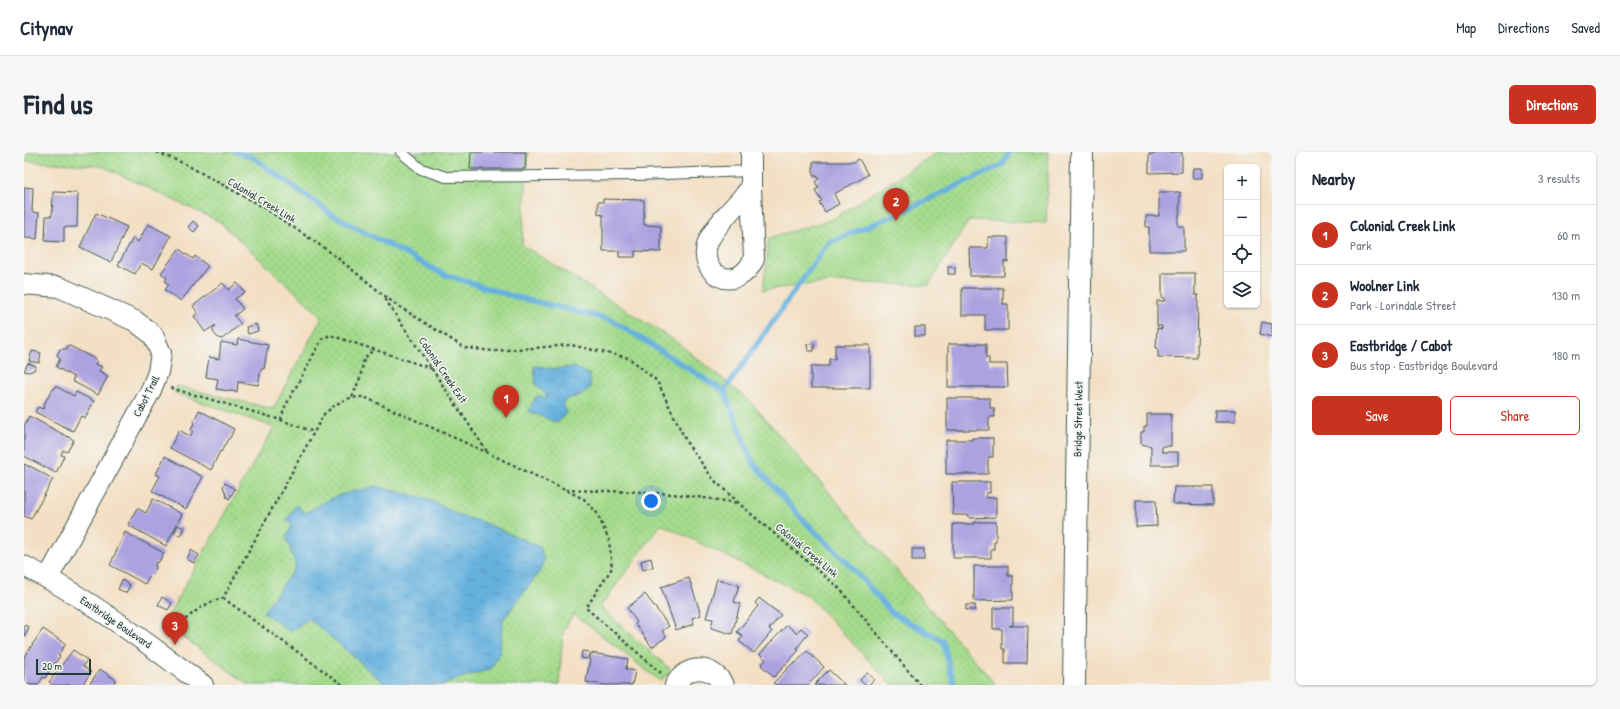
<!DOCTYPE html>
<meta charset="utf-8">
<style>
:root{--surface:#fff;--page:#f6f6f7;--text:#1f2937;--muted:#747a83;--line:#e0e1e3;--accent:#c8321e}
body{margin:0;font-family:"Patrick Hand",sans-serif;background:var(--page);color:var(--text)}
.controls{position:absolute;right:12px;top:12px;display:grid;overflow:hidden;border-radius:6px;box-shadow:0 1px 3px #0004}
.controls button{width:36px;height:36px;display:grid;place-items:center;padding:0;border:0;border-bottom:1px solid var(--line);background:var(--surface);color:var(--text);font:20px sans-serif}
.scale{position:absolute;left:12px;bottom:10px;width:55px;box-sizing:border-box;padding-left:4px;border:2px solid #1f3d34;border-top:0;font-size:11px;line-height:14px;white-space:nowrap;color:#1f3d34;-webkit-text-stroke:3px #f6f6f2;paint-order:stroke}
.you{position:absolute;left:627px;top:349px;width:14px;height:14px;margin:-10px;border:3px solid #fff;border-radius:50%;background:#1a73e8;box-shadow:0 0 0 6px #1a73e833}
.badge{display:grid;place-items:center;width:26px;height:26px;border-radius:50%;background:var(--accent);color:#fff;font-size:13px;font-weight:700}
.pin{position:absolute;translate:-50% -33px;filter:drop-shadow(0 1px 2px #0008)}
.pin::after{content:'';position:absolute;top:21px;width:14px;height:12px;background:inherit;clip-path:polygon(0 0,100% 0,50% 100%)}
.list{margin:0;padding:0;list-style:none}
h2{display:flex;justify-content:space-between;align-items:center;height:52px;margin:0;padding:0 16px;font-size:17px}
h2 small{font-size:13px;font-weight:400;color:var(--muted)}
.list li{display:grid;grid-template-columns:26px 1fr auto;gap:12px;align-items:center;box-sizing:border-box;height:60px;padding:0 16px;border-top:1px solid var(--line)}
.list b{display:block;font-size:15px;white-space:nowrap}
.list p{margin:0;font-size:13px;white-space:nowrap;color:var(--muted)}
.list em{font-size:13px;font-style:normal;color:var(--muted)}
.actions{display:flex;gap:8px;padding:12px 16px}
.actions a{flex:1;padding:9px 0;border:1px solid var(--accent);border-radius:6px;text-align:center;font-size:14px;color:var(--accent)}
.actions .main{background:var(--accent);color:#fff}
.icon{flex:none;width:22px;height:22px;fill:none;stroke:currentColor;stroke-width:2;stroke-linecap:round;stroke-linejoin:round}
.map{position:relative;flex:none;width:1248px;height:533px;overflow:hidden;border-radius:6px}
header{display:flex;align-items:center;gap:24px;box-sizing:border-box;height:56px;padding:0 20px;background:var(--surface);border-bottom:1px solid var(--line)}
header strong{font-size:19px}
nav{display:flex;gap:22px;margin-inline-start:auto;font-size:14px}
.intro{display:flex;align-items:center;justify-content:space-between;box-sizing:border-box;height:96px;padding:0 24px}
h1{margin:0;font-size:28px}
.button{padding:10px 18px;border-radius:6px;background:var(--accent);color:#fff;font-size:14px;font-weight:700}
main{display:flex;gap:24px;padding:0 24px}
aside{flex:1;background:var(--surface);border-radius:6px;box-shadow:0 1px 3px #0004}
.map>svg:first-child{display:block}
</style>
<header>
<strong>Citynav</strong>
<nav><a>Map</a><a>Directions</a><a>Saved</a></nav>
</header>
<div class="intro"><h1>Find us</h1><a class="button">Directions</a></div>
<main>
<div class="map">
<svg width="1248" height="533" viewBox="0 0 1248 533">
<defs>
<pattern id="green-dots" width="8" height="8" patternUnits="userSpaceOnUse"><rect width="8" height="8" fill="#a4db8c"/><path d="M2 2h.1M6 6h.1" fill="none" stroke="#8dbd79" stroke-width="1.8" stroke-linecap="round"/></pattern>
<pattern id="water-ripples" width="26" height="14" patternUnits="userSpaceOnUse"><rect width="26" height="14" fill="#65b1de"/><path d="M2 4q2-2 4 0t4 0M15 11q2-2 4 0t4 0" fill="none" stroke="#5391b5"/></pattern>
</defs>
<rect width="100%" height="100%" fill="#f6f6f2"/>
<filter id="ink" filterUnits="userSpaceOnUse"><feTurbulence type="fractalNoise" baseFrequency=".025" numOctaves="2"/><feDisplacementMap in="SourceGraphic" scale="8" xChannelSelector="R" yChannelSelector="G"/><feConvolveMatrix kernelMatrix="1 2 1 2 8 2 1 2 1" color-interpolation-filters="sRGB"/></filter>
<filter id="wash" filterUnits="userSpaceOnUse"><feTurbulence type="fractalNoise" baseFrequency=".012" numOctaves="4" result="noise"/><feDisplacementMap in="SourceGraphic" scale="16" xChannelSelector="R" yChannelSelector="G"/><feGaussianBlur stdDeviation="0.9" result="paint"/><feColorMatrix in="noise" values="0 0 0 0 0 0 0 0 0 0 0 0 0 0 0 0 0 1.4 0 .05"/><feComposite in="paint" operator="in"/></filter>
<g filter="url(#wash)">
<rect width="100%" height="100%" fill="#f3dfc3"/>
<g fill="url(#green-dots)" stroke="#628c60">
<path d="M0,0h504l-6,93 153,96 74,59 247,285h-104l-84,-89 -147,-72 -61,83 72,64 -12,10 -86,-67 -11,17 -4,54h-310l-85,-62 110,-196 -100,-34 3,-7 96,23 49,-92 -102,-95 -118,-56 -78,-5z"/>
<path d="M913,0h112l-3,71 -77,-3 -40,65 -97,-3 -69,8 6,-52 64,-19z"/>
</g>
<g fill="url(#water-ripples)" stroke="#427789">
<path d="M510,214l21,3 19,-2 16,8v13l-9,7 -14,4 -5,6 5,6 -9,12 -30,-12 9,-15 11,1 -12,-12z"/>
<path d="M352,334l52,13 28,15 29,9 55,24 4,12 -4,12 -37,49 -4,34 -8,15 -41,12 -5,4h-59l-77,-67 -18,14 -28,-20 33,-46 -10,-29 6,-12 -6,-4 10,-16 9,8 31,-17z"/>
</g>
<g fill="none" stroke-linecap="round" stroke-linejoin="round">
<g stroke="#65b1de" stroke-width="5.5">
<path d="M212,0l18,6 77,56 112,60 69,22 100,24 112,71 29,72 49,56 48,46 42,48 51,28 11,44"/>
<path d="M700,239l104,-148 69,-29 105,-49 8,-13"/>
</g>
</g>
<g id="blocks">
<g fill="#aca2e0">
<path d="M447,0h55l-1,17h-55z"/>
<path d="M1132,0h26v20l-33,1v-19h7z"/>
<path d="M835,7l9,16 -34,19 5,10 -14,8 -6,-10 3,-1 -7,-11 4,-2 -4,-6 4,-3 -2,-3h-4v-14h41z"/>
<path d="M1169,16h9v10h-10z"/>
<path d="M0,35l9,1 -1,24 7,1 -2,26 -13,-1z"/>
<path d="M29,40l25,1 -1,34h-13v15l-19,-1 1,-25h6z"/>
<path d="M1135,40h21l-1,26h-1v8l6,1v24h-35v-24h-3v-11h13z"/>
<path d="M579,47l41,1v25l17,1v26l-26,-1v6h-16v-6h-16v-36l-5,-1v-12h5z"/>
<path d="M72,61l31,14 -16,35 -31,-15z"/>
<path d="M169,69l6,5 -5,6 -6,-5z"/>
<path d="M124,72l23,12 -18,33 -12,-6 -6,11 -17,-9 15,-27 5,4z"/>
<path d="M964,85h20v25l-4,-1v15h-34l-1,-28h19z"/>
<path d="M155,97l14,10 2,-3 13,10 -27,35 -16,-11 4,-6 -4,-3 2,-3 -6,-5z"/>
<rect x="924" y="115" width="7" height="7"/>
<path d="M1138,121h33v22h3l-1,63 -39,-1v-9h-2l1,-20 5,1v-3h-5v-25h8v-3h-3z"/>
<path d="M199,131l5,7 9,-7 8,9 -10,7 8,10 -9,7 7,8 -19,15 -4,-1 -5,-6v-4l3,-2 -1,-1 -10,7 -11,-16 4,-3 -5,-7z"/>
<path d="M938,136h41v16h5v26h-23v-15h-23z"/>
<path d="M1238,170l10,2v13l-12,-3z"/>
<path d="M232,172l2,7 -10,3 -2,-7z"/>
<rect x="891" y="175" width="10" height="9"/>
<path d="M214,187l30,6 -4,24h-3l-3,16 -20,-3 -1,10 -21,-3 2,-10 -12,-2 3,-20 10,2 2,-17 16,3z"/>
<path d="M790,191v8h-6l-1,-7z"/>
<path d="M924,192h38v14h3v6h18l1,23h-60z"/>
<path d="M44,193l29,15 -2,4 7,3 -3,4 9,5 -10,19 -26,-14 2,-4 -18,-10 4,-8 -3,-4 3,-6h6z"/>
<path d="M811,193h35v43h-59v-22h18v-7h6z"/>
<path d="M8,199l9,2 -2,10 -10,-2z"/>
<path d="M4,211l8,3 -2,4 -5,2 -5,-1z"/>
<path d="M31,234l19,10 2,-4 18,9 -9,17 -4,-2 -8,15 -38,-19 3,-5 5,2 2,-4 -1,-1z"/>
<path d="M923,246h43v10h4l1,9h-6v13h-42z"/>
<path d="M175,258l35,19 -4,9 -2,1 -7,13 -1,-1 -9,19 -41,-22 9,-18 11,6 3,-5 -2,-1 3,-7h-1z"/>
<rect x="1191" y="258" width="20" height="12"/>
<path d="M1123,262h24v32h-9v6h16v13h-27v-19l-10,-2v-12h3v-6h3z"/>
<path d="M5,264l45,24 -7,12 -4,-2 -2,5 3,1 -8,17 -32,-17v-30z"/>
<path d="M948,286h21v19h-5v17h-42v-34h26z"/>
<path d="M141,304l38,21 -17,32 -34,-18 8,-15 -4,-2z"/>
<path d="M0,312l6,3v-1l23,13 -22,40 -7,-3z"/>
<path d="M928,330h38v11h-4v5l10,-1v20l-27,1v-3h-16z"/>
<path d="M201,331l10,6 -6,10 -2,-1 -4,-12z"/>
<path d="M1150,335h39v18l-40,-1z"/>
<path d="M129,347l29,15 -16,32 -38,-21 9,-17 9,5z"/>
<path d="M1112,348h20l1,26 -21,1z"/>
<path d="M951,370h21v19l-2,1v7h-3v9h-38v-34h22z"/>
<path d="M154,373l6,3 -4,8 -6,-3z"/>
<path d="M101,380l39,21 -6,10 -2,-1 -1,3 1,3 -4,7 -3,1 -4,8 -35,-19z"/>
<rect x="888" y="397" width="12" height="11"/>
<path d="M167,398l8,5 -5,8 -7,-4z"/>
<path d="M627,406l2,9 -10,3 -2,-9z"/>
<path d="M950,414h34v10h5v24l-39,1z"/>
<path d="M665,426l12,37 -9,3 2,6 -18,6 -15,-43z"/>
<path d="M693,427l22,6 -5,17 6,2 -8,30 -21,-6 2,-9 -7,-1z"/>
<path d="M98,428l8,5 -4,8 -8,-4z"/>
<path d="M621,442l24,32 -7,5 4,6 -14,10 -17,-23 2,-2 -10,-14z"/>
<path d="M138,445l10,6 -4,7 -10,-5z"/>
<path d="M735,446l22,17 -12,14 3,2 -18,22 -15,-12 4,-5 -6,-4 21,-26 -3,-3z"/>
<rect x="942" y="453" width="9" height="5"/>
<path d="M969,456h20v17l-4,1h19l-1,37h-22v-14h-3v-20h-9z"/>
<path d="M0,473l5,2 -5,10z"/>
<path d="M763,473l9,8 5,-5 7,6 -11,14 2,2 -25,27 -13,-12 5,-5 -6,-6z"/>
<path d="M19,477l23,15 -8,11 2,1 -15,22 -2,-1 -5,8h-9l-5,-3v-25z"/>
<path d="M49,498l14,10 -4,6 8,6 -9,13h-30l-3,-3z"/>
<path d="M558,499l7,1 -1,7 -7,-1z"/>
<path d="M783,499l17,16 -16,18h-32l-3,-2 21,-21 1,2z"/>
<path d="M567,501l37,6 -2,10 9,2 -3,14h-27l-19,-3z"/>
<path d="M76,517l16,11 -4,5h-23z"/>
<path d="M805,518l16,15h-31z"/>
<path d="M843,521l7,6 -5,6h-4l-5,-5z"/>
</g>
</g>
</g>
<g filter="url(#ink)">
<use href="#blocks" fill-opacity="0" stroke="#3f5549" stroke-width="1"/>
<g fill="none" stroke-linecap="round" stroke-linejoin="round">
<g stroke="#3f5549" stroke-width="12">
<path id="service" d="M377,0l20,17 25,8 190,-2 115,-4"/>
</g>
<g stroke="#3f5549" stroke-width="22">
<g id="minor">
<path d="M727,36c-12,14 -36,37 -43,54 -12,31 28,55 46,17l-3,-71v-36"/>
<path d="M0,132l35,3 76,34 18,14 8,18 -3,19 -7,18 -103,188"/>
<path d="M0,414c64,32 122,76 179,119"/>
<path d="M651,533c13,-21 35,-21 49,0"/>
</g>
</g>
<g stroke="#3f5549" stroke-width="24">
<path id="secondary" d="M1050,533l8,-533"/>
</g>
<g stroke="#3f5549" stroke-width="2.5" stroke-dasharray="3 3" stroke-linecap="butt">
<path d="M133,0l28,12 78,43 67,45 65,52 70,44 29,3 77,-6 58,13 28,23 30,62 27,37 30,28 95,80 81,97"/>
<path d="M361,147l103,154"/>
<path d="M147,236l110,32 33,12"/>
<path d="M328,245l8,-19 4,-19 9,-9"/>
<path d="M257,268l3,-11 38,-70 8,-4 103,34"/>
<path d="M542,338l78,2 40,3 54,8"/>
<path d="M199,446l120,87"/>
<path d="M144,484c16,-16 32,-32 55,-38l101,-184c15,-12 20,-17 40,-17l124,56 96,46 13,14 12,27 3,28 -26,40 75,65"/>
</g>
<use href="#service" stroke="#fff" stroke-width="10"/>
<use href="#minor" stroke="#fff" stroke-width="20"/>
<use href="#secondary" stroke="#fff" stroke-width="22"/>
</g>
</g>
<g text-anchor="middle" stroke-width="3" stroke-linejoin="round" paint-order="stroke">
<g font-size="11" fill="#1f3d34" stroke="#f6f6f2">
<text transform="translate(238 48) rotate(31)" y="4">Colonial Creek Link</text>
<text transform="translate(419 218) rotate(56)" y="4">Colonial Creek Exit</text>
<text transform="translate(122 244) rotate(-63)" y="4">Cabot Trail</text>
<text transform="translate(1054 267) rotate(-89)" y="4">Bridge Street West</text>
<text transform="translate(783 398) rotate(40)" y="4">Colonial Creek Link</text>
<text transform="translate(92 470) rotate(34)" y="4">Eastbridge Boulevard</text>
</g>
</g>
</svg>
<div class="controls">
<button>+</button>
<button>−</button>
<button><svg class="icon" aria-label="locate" viewBox="0 0 24 24"><circle cx="12" cy="12" r="6"/><path d="M12 2v4M12 18v4M2 12h4M18 12h4"/></svg></button>
<button><svg class="icon" aria-label="layers" viewBox="0 0 24 24"><path d="M12 4l9 5-9 5-9-5zM3 14l9 5 9-5"/></svg></button>
</div>
<div class="scale">20 m</div>
<div class="you"></div>
<div class="pin badge" style="left:482px;top:266px">1</div>
<div class="pin badge" style="left:872px;top:69px">2</div>
<div class="pin badge" style="left:151px;top:493px">3</div>
</div>
<aside>
<h2>Nearby<small>3 results</small></h2>
<ul class="list">
<li><span class="badge">1</span><div><b>Colonial Creek Link</b><p>Park</p></div><em>60 m</em></li>
<li><span class="badge">2</span><div><b>Woolner Link</b><p>Park · Lorindale Street</p></div><em>130 m</em></li>
<li><span class="badge">3</span><div><b>Eastbridge / Cabot</b><p>Bus stop · Eastbridge Boulevard</p></div><em>180 m</em></li>
</ul>
<div class="actions"><a class="main">Save</a><a>Share</a></div>
</aside>
</main>
